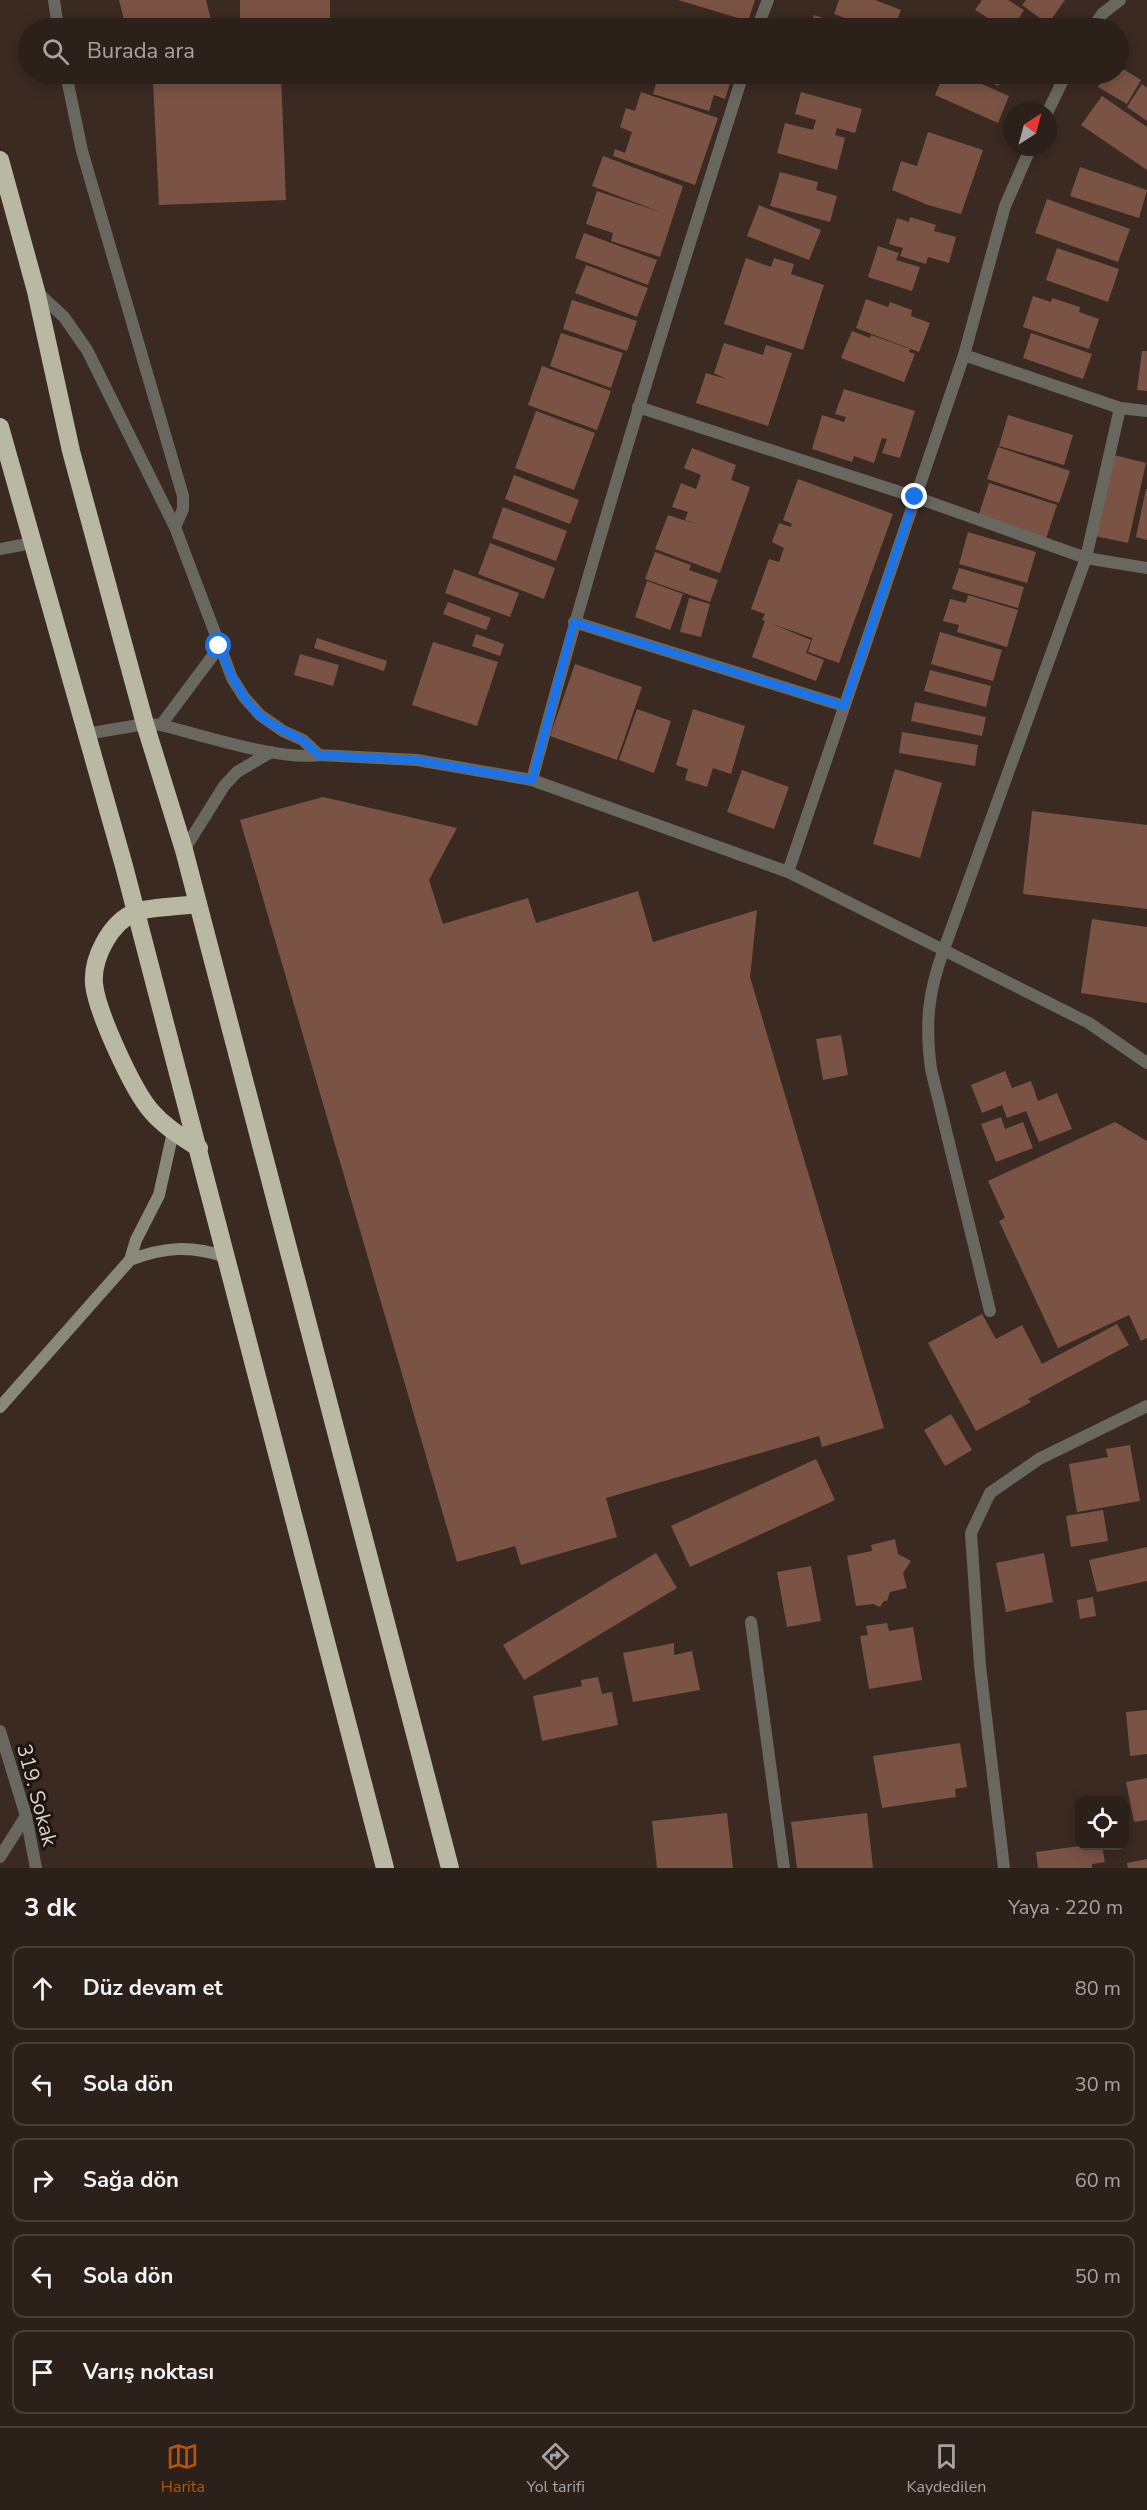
<!DOCTYPE html>
<html lang="tr">
<meta charset="utf-8">
<style>
:root{--surface:#2c201a;--page:#342823;--text:#f1f3f6;--muted:#a6a3a2;--line:#483e39;--accent:#b45309}
body{margin:0;font-family:"Nunito Sans",sans-serif;background:var(--page);color:var(--text)}
.controls{position:absolute;right:18px;bottom:18px;display:grid;overflow:hidden;border-radius:12px;box-shadow:0 3px 15px #0003}
.controls button{width:54px;height:54px;display:grid;place-items:center;padding:0;border:0;border-bottom:2px solid var(--line);background:var(--surface);color:var(--text);font:30px sans-serif}
.compass{position:absolute;left:1003px;top:102px;width:54px;height:54px;border-radius:50%;background:var(--surface);box-shadow:0 3px 15px #0003;rotate:36deg}
.stop{position:absolute;width:18px;height:18px;margin:-14px;border:4px solid #1a73e8;border-radius:50%;background:#fff}
.stop.end{background:#1a73e8;border-color:#fff;box-shadow:0 2px 6px #0008}
.list{margin:0;padding:0;list-style:none}
h2{display:flex;justify-content:space-between;align-items:center;height:78px;margin:0;padding:0 24px;font-size:26px}
h2 small{font-size:20px;font-weight:400;color:var(--muted)}
.list li{display:grid;grid-template-columns:39px 1fr auto;gap:18px;align-items:center;box-sizing:border-box;height:84px;margin:0 12px 12px;padding:0 12px;border:2px solid var(--line);border-radius:12px}
.list b{display:block;font-size:22px;white-space:nowrap}
.list em{font-size:20px;font-style:normal;color:var(--muted)}
.icon{flex:none;width:33px;height:33px;fill:none;stroke:currentColor;stroke-width:2;stroke-linecap:round;stroke-linejoin:round}
.map{position:relative;flex:none;width:1147px;height:1868px;overflow:hidden}
.search{position:absolute;background:var(--surface);box-shadow:0 3px 15px #0003;left:18px;right:18px;top:18px;height:66px;display:flex;align-items:center;gap:15px;box-sizing:border-box;padding:0 21px;border-radius:33px;color:var(--muted);font-size:22px}
.sheet{height:558px;background:var(--surface)}
nav{display:flex;justify-content:space-around;align-items:center;box-sizing:border-box;height:84px;border-top:2px solid var(--line);background:var(--surface);font-size:16px;color:var(--muted)}
nav a{display:grid;justify-items:center;gap:3px}
nav .on{color:var(--accent)}
.map>svg:first-child{display:block}
</style>
<div class="map">
<svg width="1147" height="1868" viewBox="0 0 1147 1868">
<rect width="100%" height="100%" fill="#3b2a22"/>
<g fill="#7b5344">
<path d="M119,0h87l7,28h-87z"/>
<rect x="240" y="0" width="90" height="28"/>
<path d="M678,0h77l-7,21z"/>
<path d="M839,0h36l26,10 -7,18h-34l-9,-3 2,-4 -19,-7z"/>
<path d="M982,0h26l16,10 -5,8 16,10h-31l-29,-18z"/>
<path d="M1026,0h39l-17,24 -26,-19z"/>
<path d="M814,15l38,13h-43z"/>
<path d="M1118,66l23,14 -14,24 -29,-17 8,-13h12z"/>
<path d="M659,74h74l-8,25 -11,-4 -5,16 -56,-17z"/>
<path d="M944,74h15l50,22 -11,27 -63,-28z"/>
<path d="M964,74h40l-6,12 -19,-9 -2,3z"/>
<path d="M281,76l5,124 -127,5 -6,-123z"/>
<path d="M1142,84l5,4v33l-20,-14z"/>
<path d="M641,92l77,26 -23,67 -82,-29 2,-7 10,4 7,-21 -12,-5 6,-19 9,3z"/>
<path d="M801,92l61,17 -7,24 -18,-5 -2,7 10,3 -8,32 -60,-17 8,-30 28,7 3,-10 -21,-6z"/>
<path d="M1102,96l45,31v43l-66,-45z"/>
<path d="M928,132l55,18 -22,64 -33,-9 -36,-15 9,-29 16,5z"/>
<path d="M603,156l80,30 -23,71 -49,-16 2,-8 -27,-9 11,-33 66,22 -71,-27z"/>
<path d="M1080,167l67,23 -8,28 -69,-22z"/>
<path d="M780,172l38,10 -2,8 21,6 -7,26 -60,-16z"/>
<path d="M1047,199l83,30 -12,33 -83,-29z"/>
<path d="M759,205l62,25 -12,30 -62,-24z"/>
<path d="M910,217l26,8 -2,6 22,6 -7,26 -21,-6 -2,7 -26,-8 3,-8 -14,-4 8,-26 12,4z"/>
<path d="M584,233l73,27 -9,25 -73,-27z"/>
<path d="M878,246l21,7 -3,7 24,7 -8,24 -44,-14z"/>
<path d="M1057,248l62,21 -11,33 -62,-22z"/>
<path d="M746,258l25,9 3,-9 20,6 -3,10 33,11 -21,65 -79,-26z"/>
<path d="M586,265l62,23 -11,29 -62,-24z"/>
<path d="M1033,296l18,6 1,-4 28,9 -1,5 20,7 -10,30 -66,-22z"/>
<path d="M866,299l22,8 2,-5 22,8 -1,6 19,7 -11,29 -63,-24z"/>
<path d="M572,300l65,21 -10,30 -64,-22z"/>
<path d="M852,331l18,7 1,-3 39,14 -1,3 6,2 -11,28 -63,-24z"/>
<path d="M561,333l62,20 -12,35 -61,-22z"/>
<path d="M1031,333l61,21 -9,25 -60,-21z"/>
<path d="M724,343l39,12 3,-10 26,8 -24,73 -72,-23 10,-30 20,6 -12,-6z"/>
<path d="M1142,351h5v40l-10,-1z"/>
<path d="M542,366l69,25 -14,39 -69,-25z"/>
<path d="M844,389l71,22 -15,47 -18,-5 5,-14 -5,-1 -8,25 -20,-7 -2,6 -40,-13 10,-34 22,7 2,-5 -11,-3z"/>
<path d="M536,411l59,22 -21,57 -59,-22z"/>
<path d="M1008,415l65,20 -9,30 -65,-19z"/>
<path d="M998,447l72,24 -11,32 -72,-24z"/>
<path d="M692,448l44,17 -5,15 19,7 -30,86 -65,-24 13,-34 31,10 -14,-5 3,-8 -16,-5 9,-24 15,6 5,-14 -17,-7z"/>
<path d="M1114,455l32,8 -18,80 -33,-7z"/>
<path d="M514,475l65,25 -9,24 -65,-25z"/>
<path d="M798,479l95,35 -54,149 -31,-11 6,-19 -2,5 -42,-15 41,17 -5,13 18,7 -8,21 -64,-24 13,-36 -3,-1 3,-6 -14,-5 18,-50 10,3 5,-14 -12,-6 7,-19 12,4 1,-3 -9,-4z"/>
<path d="M989,483l68,22 -11,34 -68,-22z"/>
<path d="M1146,489h1v51l-11,-3z"/>
<path d="M503,507l64,24 -11,30 -64,-23z"/>
<path d="M968,532l68,20 -9,31 -68,-19z"/>
<path d="M490,543l65,25 -11,31 -66,-25z"/>
<path d="M655,552l36,13 -2,5 29,10 -8,22 -65,-23z"/>
<path d="M959,568l65,19 -6,21 -66,-19z"/>
<path d="M454,569l65,24 -9,24 -65,-24z"/>
<path d="M647,581l36,13 -13,36 -35,-13z"/>
<path d="M968,595l50,15 -11,37 -50,-15 2,-7 -16,-4 7,-22 16,4z"/>
<path d="M689,598l21,6 -9,33 -21,-5z"/>
<path d="M448,602l43,16 -5,12 -43,-16z"/>
<path d="M940,632l62,18 -9,31 -62,-17z"/>
<path d="M476,634l28,10 -4,12 -28,-10z"/>
<path d="M317,638l70,23 -3,10 -70,-23z"/>
<path d="M433,642l65,20 -21,64 -65,-21z"/>
<path d="M300,654l39,11 -6,21 -39,-11z"/>
<path d="M575,664l67,23 -25,73 -67,-24z"/>
<path d="M930,670l61,16 -5,21 -62,-16z"/>
<path d="M915,702l71,15 -4,19 -71,-15z"/>
<path d="M637,709l34,12 -17,52 -35,-13z"/>
<path d="M693,709l52,17 -14,48 -18,-6 -6,19 -22,-7 3,-11 -12,-4z"/>
<path d="M902,732l76,13 -3,21 -76,-13z"/>
<path d="M895,769l47,14 -22,75 -47,-14z"/>
<path d="M742,770l47,17 -15,42 -47,-17z"/>
<path d="M323,797l134,31 -28,52 14,44 85,-26 8,25 102,-32 15,51 104,-32 -7,67 134,451 -62,19 -3,-11 -213,62 11,39 -96,28 -6,-19 -58,16 -217,-742z"/>
<path d="M1032,811l115,14v84l-124,-15z"/>
<path d="M1092,919l55,8v76l-66,-10z"/>
<path d="M841,1035l7,40 -25,5 -7,-41z"/>
<path d="M1005,1071l7,17 19,-7 7,20 19,-8 15,36 -33,13 -13,-31 -19,7 -5,-13 -20,8 -11,-28z"/>
<path d="M1001,1117l4,12 18,-7 10,26 -37,14 -15,-38z"/>
<path d="M1115,1122l32,19v197l-6,3 -12,-26 -71,33 -59,-127 6,-3 -17,-37z"/>
<path d="M982,1314l14,25 26,-14 20,39 75,-40 12,21 -101,54 3,3 -55,29 -48,-88z"/>
<path d="M951,1414l21,36 -27,16 -21,-36z"/>
<path d="M1130,1445l10,56 -63,11 -8,-48 39,-7 -2,-8z"/>
<path d="M816,1459l19,41 -145,67 -19,-41z"/>
<path d="M1103,1510l5,31 -37,6 -5,-31z"/>
<path d="M895,1539l3,15 13,7 -8,12 4,15 -17,4 -3,9h-3l-4,6 -7,-3 -17,2 -9,-50 25,-5 -1,-6z"/>
<path d="M1147,1547v34l-50,11 -8,-32z"/>
<path d="M656,1553l21,35 -153,92 -21,-35z"/>
<path d="M1044,1553l9,49 -47,10 -10,-49z"/>
<path d="M811,1566l10,55 -34,6 -10,-55z"/>
<path d="M1093,1597l3,19 -16,3 -3,-19z"/>
<path d="M887,1623l2,8 24,-4 9,53 -53,9 -9,-53 8,-1 -2,-9z"/>
<path d="M674,1643v12l18,-4 8,39 -67,12 -10,-49z"/>
<path d="M598,1677l4,17 10,-2 6,33 -76,16 -9,-45 49,-10 -1,-6z"/>
<path d="M1147,1710v44l-17,2 -4,-44z"/>
<path d="M960,1743l7,44 -12,2 1,8 -74,11 -9,-52z"/>
<path d="M1147,1778v42l-13,2 -8,-40z"/>
<path d="M727,1813l6,55h-76l-5,-47z"/>
<path d="M867,1813l6,55h-76l-6,-46z"/>
<path d="M1080,1846h22l3,16 -13,2v4h-54l-2,-16z"/>
<path d="M1147,1859v9h-19l-1,-5z"/>
</g>
<g fill="none" stroke-linecap="round" stroke-linejoin="round">
<g stroke="#696860" stroke-width="12">
<path d="M54,0l4,28"/>
<path d="M66,74l16,77 101,345v13l-8,18"/>
<path d="M944,949c-16,43 -19,74 -13,120l59,242"/>
</g>
<g stroke="#696860" stroke-width="12">
<path d="M757,28l11,-28"/>
<path d="M1093,28l9,-14 18,-14"/>
<path d="M1048,111l18,-37"/>
<path d="M37,292l27,25 23,33 88,177 57,151 12,19 16,18 23,16 20,9 16,15"/>
<path d="M964,355l156,53 27,3"/>
<path d="M638,407l277,90 171,61 61,10"/>
<path d="M0,549l32,-6"/>
<path d="M574,622l270,84"/>
<path d="M161,725l59,-79"/>
<path d="M86,734l59,-10 16,1c40,10 119,36 158,30l98,5 115,20 256,92 301,151 58,40"/>
<path d="M532,780c63,-238 137,-472 211,-706"/>
<path d="M184,850l40,-64 13,-14 34,-20"/>
<path d="M788,872l176,-517 41,-149 26,-59"/>
<path d="M944,949l142,-391 34,-150"/>
<path d="M751,1622l33,246"/>
<path d="M0,1731l26,85 10,52"/>
<path d="M0,1857l26,-41"/>
<path d="M1004,1868l-24,-202 -9,-133 19,-40 49,-34 108,-53"/>
</g>
<g stroke="#89897b" stroke-width="12">
<path d="M130,1260c34,-13 61,-15 96,-3"/>
<path d="M0,1407l130,-147 6,-20 23,-45 14,-63"/>
</g>
<g stroke="#b9b8a2" stroke-width="18">
<path d="M0,160l36,131 35,160 74,273 39,126 266,1018"/>
<path d="M0,427l124,439 261,1002"/>
<path d="M198,904c-16,2 -49,3 -63,8 -25,11 -43,46 -41,72 3,28 39,107 58,128 13,15 30,25 47,36"/>
</g>
</g>
<g fill="none" stroke-linecap="round" stroke-linejoin="round">
<path stroke="#1a73e8" stroke-width="8" d="M219,646c10,25 20,50 41,69 12,11 27,16 41,24 6,4 12,11 18,16l98,5 115,20 42,-158 270,84 71,-209"/>
</g>
<g text-anchor="middle" stroke-width="6" stroke-linejoin="round" paint-order="stroke">
<g font-size="21" fill="#dcd1cb" stroke="#1d1511">
<text transform="translate(37 1795) rotate(75)" y="7">319. Sokak</text>
</g>
</g>
</svg>
<div class="controls">
<button><svg class="icon" aria-label="locate" viewBox="0 0 24 24"><circle cx="12" cy="12" r="6"/><path d="M12 2v4M12 18v4M2 12h4M18 12h4"/></svg></button>
</div>
<svg class="compass" viewBox="-18 -18 36 36"><path d="M0-13l5 13h-10z" fill="#e53935"/><path d="M0 13l5-13h-10z" fill="#a6a3a2"/></svg>
<div class="stop" style="left:219px;top:646px"></div>
<div class="stop end" style="left:915px;top:497px"></div>
<div class="search"><svg class="icon" aria-label="search" viewBox="0 0 24 24"><circle cx="10" cy="10" r="6"/><path d="M15 15l6 6"/></svg>Burada ara</div>
</div>
<section class="sheet">
<h2>3 dk<small>Yaya · 220 m</small></h2>
<ul class="list">
<li><svg class="icon" aria-label="ahead" viewBox="0 0 24 24"><path d="M12 20V5M6 11l6-6 6 6"/></svg><div><b>Düz devam et</b></div><em>80 m</em></li>
<li><svg class="icon" aria-label="left" viewBox="0 0 24 24"><path d="M17 20v-9H6M10 6l-5 5 5 5"/></svg><div><b>Sola dön</b></div><em>30 m</em></li>
<li><svg class="icon" aria-label="right" viewBox="0 0 24 24"><path d="M7 20v-9h11M14 6l5 5-5 5"/></svg><div><b>Sağa dön</b></div><em>60 m</em></li>
<li><svg class="icon" aria-label="left" viewBox="0 0 24 24"><path d="M17 20v-9H6M10 6l-5 5 5 5"/></svg><div><b>Sola dön</b></div><em>50 m</em></li>
<li><svg class="icon" aria-label="arrive" viewBox="0 0 24 24"><path d="M6 21V4h12l-3 4 3 4H6"/></svg><div><b>Varış noktası</b></div></li>
</ul>
</section>
<nav>
<a class="on"><svg class="icon" aria-label="map" viewBox="0 0 24 24"><path d="M3 6l6-2 6 2 6-2v14l-6 2-6-2-6 2zM9 4v14M15 6v14"/></svg>Harita</a>
<a><svg class="icon" aria-label="directions" viewBox="0 0 24 24"><path d="M12 3l9 9-9 9-9-9zM9 14v-3h6M13 9l2 2-2 2"/></svg>Yol tarifi</a>
<a><svg class="icon" aria-label="saved" viewBox="0 0 24 24"><path d="M7 4h10v16l-5-4-5 4z"/></svg>Kaydedilen</a>
</nav>
